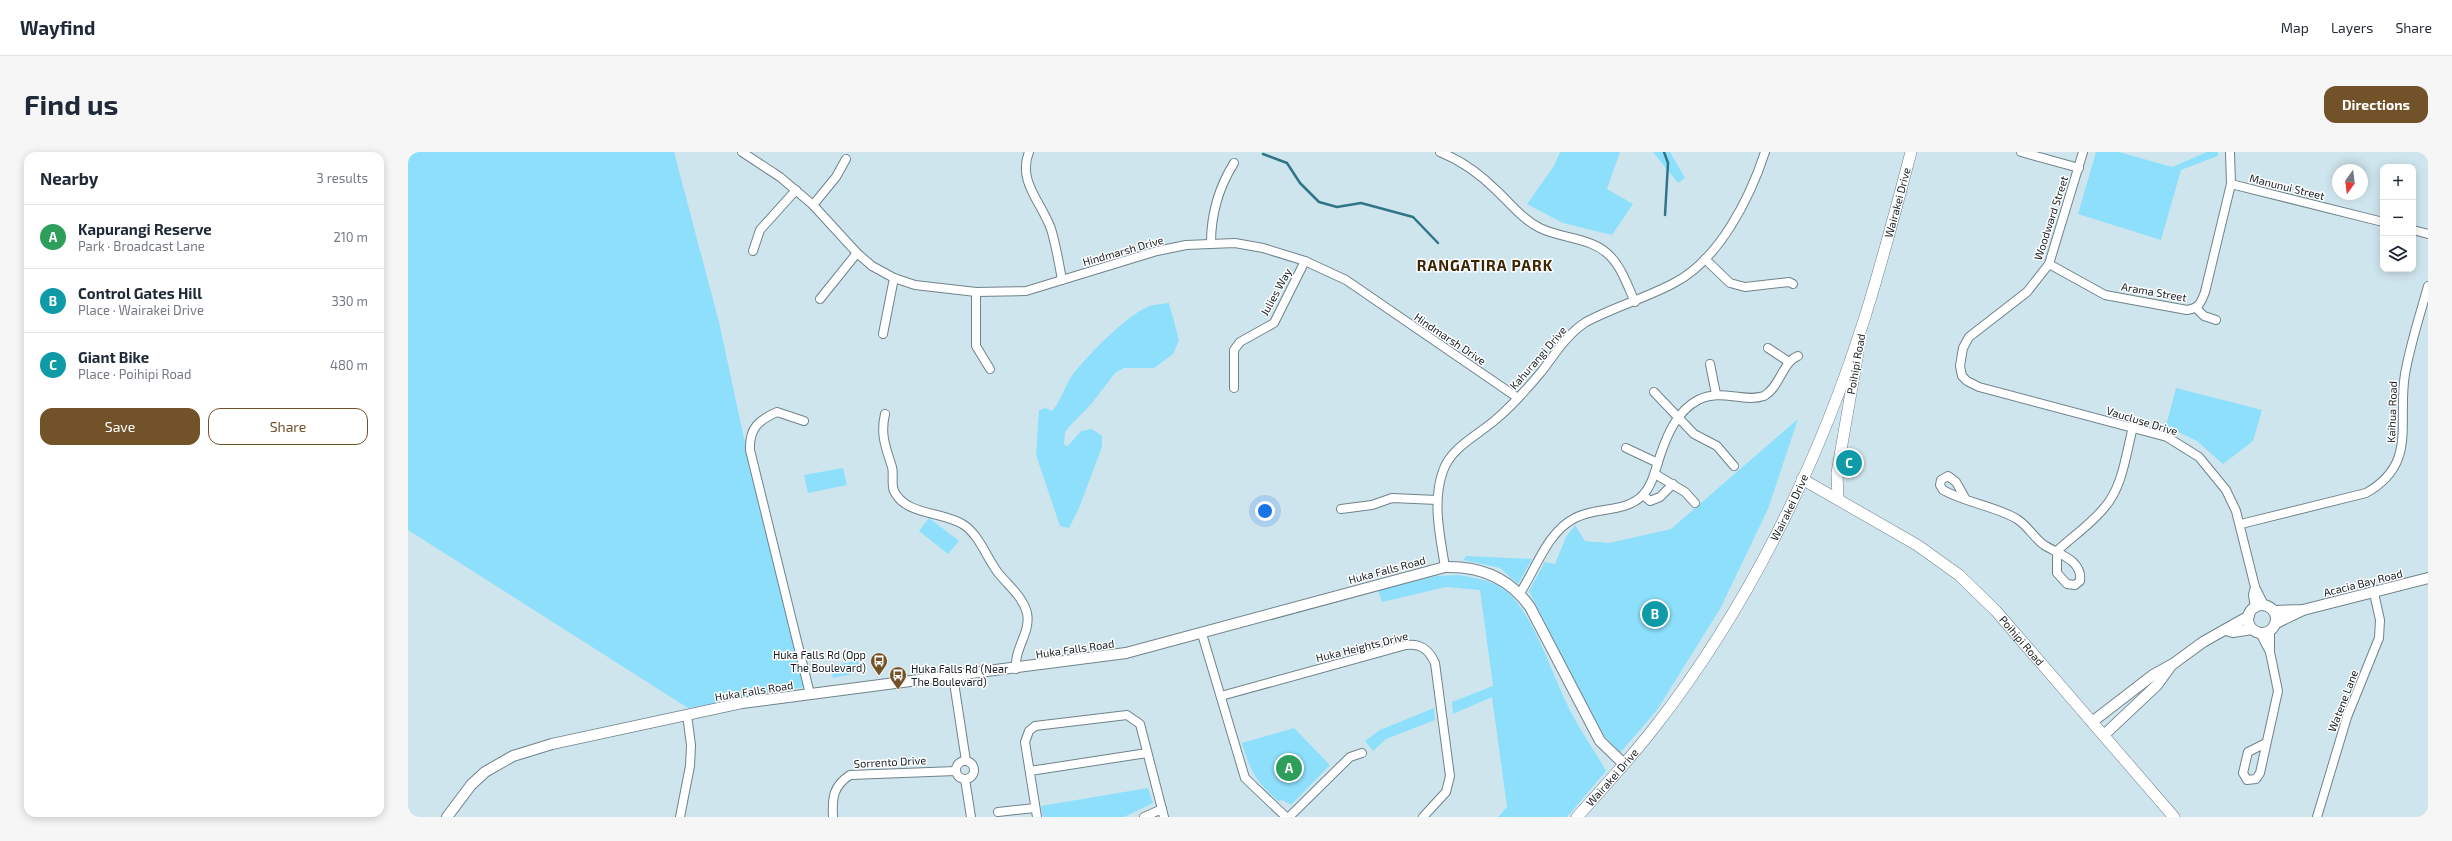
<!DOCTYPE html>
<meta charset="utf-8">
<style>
:root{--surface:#fff;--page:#f6f6f7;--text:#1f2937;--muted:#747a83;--line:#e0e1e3;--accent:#725228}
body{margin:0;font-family:"Exo 2",sans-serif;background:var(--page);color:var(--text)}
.controls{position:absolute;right:12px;top:12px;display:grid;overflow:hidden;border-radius:8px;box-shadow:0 2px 10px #0003}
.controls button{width:36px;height:36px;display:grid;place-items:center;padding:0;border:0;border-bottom:1px solid var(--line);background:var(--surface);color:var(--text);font:20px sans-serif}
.compass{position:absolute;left:1924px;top:12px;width:36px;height:36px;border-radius:50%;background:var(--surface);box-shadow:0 2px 10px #0003;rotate:194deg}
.you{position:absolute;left:857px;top:359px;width:14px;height:14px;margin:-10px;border:3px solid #fff;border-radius:50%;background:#1a73e8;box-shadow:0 0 0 6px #1a73e833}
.badge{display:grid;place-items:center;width:26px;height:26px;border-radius:50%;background:var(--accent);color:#fff;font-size:13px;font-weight:700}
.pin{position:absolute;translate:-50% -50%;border:2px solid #fff;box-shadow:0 1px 4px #0006}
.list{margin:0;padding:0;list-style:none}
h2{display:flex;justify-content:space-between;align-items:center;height:52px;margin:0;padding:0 16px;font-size:17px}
h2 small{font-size:13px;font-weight:400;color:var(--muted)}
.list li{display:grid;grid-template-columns:26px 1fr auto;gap:12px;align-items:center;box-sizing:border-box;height:64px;padding:0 16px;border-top:1px solid var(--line)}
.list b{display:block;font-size:15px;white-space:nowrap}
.list p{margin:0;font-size:13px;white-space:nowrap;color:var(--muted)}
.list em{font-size:13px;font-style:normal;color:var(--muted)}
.actions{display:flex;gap:8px;padding:12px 16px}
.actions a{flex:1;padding:9px 0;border:1px solid var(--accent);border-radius:12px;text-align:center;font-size:14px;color:var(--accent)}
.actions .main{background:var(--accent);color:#fff}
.icon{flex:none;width:22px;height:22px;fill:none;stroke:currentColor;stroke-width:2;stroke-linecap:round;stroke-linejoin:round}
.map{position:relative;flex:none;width:2020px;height:665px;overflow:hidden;border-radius:12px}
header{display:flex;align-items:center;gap:24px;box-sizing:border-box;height:56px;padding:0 20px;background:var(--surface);border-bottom:1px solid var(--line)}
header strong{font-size:19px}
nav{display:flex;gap:22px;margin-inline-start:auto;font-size:14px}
.intro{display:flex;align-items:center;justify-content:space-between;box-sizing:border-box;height:96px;padding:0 24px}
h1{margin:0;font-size:28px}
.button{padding:10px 18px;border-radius:12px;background:var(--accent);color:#fff;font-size:14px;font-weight:700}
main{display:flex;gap:24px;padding:0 24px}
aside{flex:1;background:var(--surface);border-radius:12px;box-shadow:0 2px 10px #0003}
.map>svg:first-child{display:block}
</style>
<header>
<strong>Wayfind</strong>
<nav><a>Map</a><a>Layers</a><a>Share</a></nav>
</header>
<div class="intro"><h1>Find us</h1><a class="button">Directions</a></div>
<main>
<aside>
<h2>Nearby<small>3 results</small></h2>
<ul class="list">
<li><span class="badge" style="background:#2e9e5b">A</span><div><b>Kapurangi Reserve</b><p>Park · Broadcast Lane</p></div><em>210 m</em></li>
<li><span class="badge" style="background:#0f9aa8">B</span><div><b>Control Gates Hill</b><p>Place · Wairakei Drive</p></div><em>330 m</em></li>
<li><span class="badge" style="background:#0f9aa8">C</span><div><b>Giant Bike</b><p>Place · Poihipi Road</p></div><em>480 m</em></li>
</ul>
<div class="actions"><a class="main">Save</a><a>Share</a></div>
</aside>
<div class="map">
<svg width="2020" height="665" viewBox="0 0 2020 665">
<rect width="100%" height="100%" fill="#cfe5ed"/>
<g fill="#8ddffb">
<path d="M0,0h266l45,170 36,167 49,198 -116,21 -280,-178z"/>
<path d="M1152,0h60l-13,37 26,15 -21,31 -49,-12 -36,-19 27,-38z"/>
<path d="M1245,0h17l15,26 -7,5z"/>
<path d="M1688,0h23l53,15 35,-15h11v4l-37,14 -20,70 -83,-26z"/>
<path d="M761,151l10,37 -6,14 -19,14h-30l-9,5 -23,30 -23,24 -4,5 -1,13 4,1 13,-15 11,-2 10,7v11l-23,61 -10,20 -9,-2 -24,-71 3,-45 6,-2 7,3c9,-10 12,-23 19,-34 14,-19 60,-67 82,-72 5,-1 11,-1 16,-2z"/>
<path d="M1768,236l86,22 -9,31 -30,23 -26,-23 -31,-15z"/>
<path d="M1390,267l-30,90 -48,100 -63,101 -37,43 -22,-24 -69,-138 16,-29 10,2 11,-27 9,-12 10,16 24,2 62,-14z"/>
<path d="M435,316l4,17 -39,8 -4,-18z"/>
<path d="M521,366l30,23 -11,13 -29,-23z"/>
<path d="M1058,404l66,3 -14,25 -18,-16 -37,-8z"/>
<path d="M1051,423c16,3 33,5 46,15 27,21 46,81 61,112 11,24 27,46 40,69l-39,46h-69l9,-10 -15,-110 -39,17 -1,-12 41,-16 -13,-96 -34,-3 -64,15 -4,-12 58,-14z"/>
<path d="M453,508l2,12 -30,6 -2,-12z"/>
<path d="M1026,556l1,12 -49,19 -13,12 -8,-10 15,-11z"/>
<path d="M886,576l36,37 -39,40 -9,-5 -4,1c-23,-21 -27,-28 -36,-58z"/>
<path d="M740,636l5,15 -29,14h-81l-2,-11z"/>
</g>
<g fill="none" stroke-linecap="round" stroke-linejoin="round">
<g stroke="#307488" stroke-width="2.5">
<path d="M1256,0l4,11 -3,52"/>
<path d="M855,2l24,9 13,20 19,19 18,5 24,-4 52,14 25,26"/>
</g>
<g stroke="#6f838a" stroke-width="10">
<g id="minor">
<path d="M334,0l38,25 33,28 44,48 15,13 22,12 21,7 61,7 50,-1 131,-40 29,-6 49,-2 28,5 42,13 41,19 172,118"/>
<path d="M621,0c-12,29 13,51 22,77 5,16 8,34 11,51"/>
<path d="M1032,0c20,8 41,23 56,38 14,13 26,29 44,38 22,11 52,9 70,28 12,12 18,31 25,46"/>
<path d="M1613,0l58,16"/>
<path d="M1675,0l-34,112 -22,28 -58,45 -6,11 -3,18 2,10 5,5 12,6 188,50 32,20 27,33 10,21 19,76 9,18"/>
<path d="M1823,32l152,38"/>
<path d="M405,53l23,-28 10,-18"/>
<path d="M2005,78l15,4"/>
<path d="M803,91c0,-29 8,-56 23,-80"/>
<path d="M345,99l7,-21 36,-40"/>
<path d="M1297,107l25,24 15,4 44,-5 4,2"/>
<path d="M1641,112l56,31 82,15c12,-2 14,-7 18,-18l26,-108 -1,-32"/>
<path d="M568,140v54l14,23"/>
<path d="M412,147l37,-46"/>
<path d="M1788,156l8,8 12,4"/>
<path d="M475,182l11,-56"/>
<path d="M1360,196l21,14"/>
<path d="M1302,212l6,30"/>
<path d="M826,236v-38l6,-8 34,-19 31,-62"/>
<path d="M1246,240l40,42 23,12 17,20"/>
<path d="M477,262c-5,21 1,34 7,53 2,7 -1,17 2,24 12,25 49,20 70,34 16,11 23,34 35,49 10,12 24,23 28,39 4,20 -13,35 -11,56"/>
<path d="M396,269l-27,-9c-18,8 -28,16 -27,38l60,244"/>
<path d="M1218,296l32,15"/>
<path d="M1247,322l30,18 10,11"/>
<path d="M1235,343l7,6 10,-4 13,-13"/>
<path d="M1557,346l-9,-16 -8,-6 -7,4 -1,5 3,5c23,13 52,16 74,29 11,7 17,19 27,26 14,9 39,15 36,36l-5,4 -8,-1 -10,-11v-22"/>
<path d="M933,357l31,-4 20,-7 45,2"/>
<path d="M1833,372l125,-31c52,-29 31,-70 39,-119 5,-29 15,-59 23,-88"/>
<path d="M1649,399c15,-14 34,-27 47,-43 19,-21 22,-55 29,-81"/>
<path d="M1037,415c-5,-31 -13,-66 -2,-96 8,-23 33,-35 51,-50 17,-14 33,-32 48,-50 13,-17 25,-37 44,-49 28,-15 60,-24 88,-39 45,-23 76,-85 91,-131"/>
<path d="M1112,441c16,-24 27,-61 55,-75 22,-12 49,-4 68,-23 10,-11 12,-25 17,-39 7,-21 17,-45 38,-56 23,-12 45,3 66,-4 16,-9 19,-35 34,-40"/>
<path d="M1847,456l-2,-13 2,-8"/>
<path d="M1852,481l10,19 8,39 -18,82 -4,6 -9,1 -4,-7 5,-21 18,-9"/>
<path d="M794,482l43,144 41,39"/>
<path d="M1862,500v-21"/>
<path d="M545,524l13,85"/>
<path d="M813,544l185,-51c15,-2 23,5 29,18l15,113 -4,16 -23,25"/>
<circle cx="557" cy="618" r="9"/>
<path d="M622,619l117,-18"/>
<path d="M557,627l6,38"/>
<path d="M590,660l37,-4"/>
<path d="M272,665l10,-51 1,-21 -4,-30"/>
<path d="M425,665c-1,-19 0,-31 17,-42l106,-4"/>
<path d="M629,665l-12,-75 4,-11 6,-5 92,-11 13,9 24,93"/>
<path d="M736,665l18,-8"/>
<path d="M881,665l61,-60 12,-4"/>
<path d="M1909,665l30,-100 32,-79 1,-18 -6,-27"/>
</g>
</g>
<g stroke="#6f838a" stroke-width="12">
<g id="tertiary">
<circle cx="1854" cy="467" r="14"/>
<path d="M1866,459l29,-1 125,-32"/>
<path d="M1868,471l27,-13"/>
<path d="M1818,478l7,2 19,-3"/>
<path d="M1684,570l61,-47 20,-11 30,-22 46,-26"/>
<path d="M1696,583l53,-50 13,-18"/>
<path d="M39,665l24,-32 14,-13 28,-16 39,-12 190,-41 384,-50 319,-86c35,-1 64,10 85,40l70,134 24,23"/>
</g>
</g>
<g stroke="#6f838a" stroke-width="12">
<g id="secondary">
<path id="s1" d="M1394,327l115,66 42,30 37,36 178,206"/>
<path d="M1430,347l-1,-26 21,-121"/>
<path id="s2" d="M1169,665c26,-29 53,-58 77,-89 93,-119 163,-261 209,-405 18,-56 33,-114 48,-171"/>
</g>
</g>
<use href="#minor" stroke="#fff" stroke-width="8"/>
<use href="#tertiary" stroke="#fff" stroke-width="10"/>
<use href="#secondary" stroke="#fff" stroke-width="11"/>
</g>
<defs>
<g id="bus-pin" transform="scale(0.9)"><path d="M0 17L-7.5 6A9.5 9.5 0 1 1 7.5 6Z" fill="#725228" stroke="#fff"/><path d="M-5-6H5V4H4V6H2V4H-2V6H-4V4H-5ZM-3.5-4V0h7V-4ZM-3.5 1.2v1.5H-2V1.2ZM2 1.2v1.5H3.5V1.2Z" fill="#fff"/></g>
</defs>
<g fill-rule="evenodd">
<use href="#bus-pin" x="471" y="509"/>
<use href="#bus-pin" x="490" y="523"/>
</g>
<g text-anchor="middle" stroke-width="3" stroke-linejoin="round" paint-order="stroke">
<g font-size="11" fill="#151d20" stroke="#fff">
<text transform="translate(1879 35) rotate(14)" y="4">Manunui Street</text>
<text dy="4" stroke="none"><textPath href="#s2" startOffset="701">Wairakei Drive</textPath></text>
<text transform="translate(1643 66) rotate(-72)" y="4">Woodward Street</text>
<text transform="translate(715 99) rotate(-16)" y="4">Hindmarsh Drive</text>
<text transform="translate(868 140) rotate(-61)" y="4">Julies Way</text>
<text transform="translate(1746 140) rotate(10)" y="4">Arama Street</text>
<text transform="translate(1042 187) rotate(34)" y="4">Hindmarsh Drive</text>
<text transform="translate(1130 206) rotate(-49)" y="4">Kahurangi Drive</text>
<text transform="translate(1448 212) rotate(-80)" y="4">Poihipi Road</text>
<text transform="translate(1984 260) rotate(-88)" y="4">Kaihua Road</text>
<text transform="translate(1734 269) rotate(17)" y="4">Vaucluse Drive</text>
<text dy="4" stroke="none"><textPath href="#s2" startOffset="377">Wairakei Drive</textPath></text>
<text transform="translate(979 418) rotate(-15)" y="4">Huka Falls Road</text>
<text transform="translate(1955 431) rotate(-14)" y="4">Acacia Bay Road</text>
<text dy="4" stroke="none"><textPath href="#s1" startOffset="275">Poihipi Road</textPath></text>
<text transform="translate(954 495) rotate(-14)" y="4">Huka Heights Drive</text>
<text transform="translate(667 497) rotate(-8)" y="4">Huka Falls Road</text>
<text transform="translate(346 539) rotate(-9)" y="4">Huka Falls Road</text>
<text transform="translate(1935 549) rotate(-69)" y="4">Watene Lane</text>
<text transform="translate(482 610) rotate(-3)" y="4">Sorrento Drive</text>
<text dy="4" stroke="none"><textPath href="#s2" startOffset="53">Wairakei Drive</textPath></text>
</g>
<g font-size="11" fill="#151d20" stroke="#fff" text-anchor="end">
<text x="458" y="507">Huka Falls Rd (Opp<tspan x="458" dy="13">The Boulevard)</tspan></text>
<text x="503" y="521" text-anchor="start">Huka Falls Rd (Near<tspan x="503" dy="13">The Boulevard)</tspan></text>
</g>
<g font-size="15" font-weight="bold" letter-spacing="1" fill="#3c2401" stroke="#fff">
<text x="1077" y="119">RANGATIRA PARK</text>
</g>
</g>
</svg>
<div class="controls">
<button>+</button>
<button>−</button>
<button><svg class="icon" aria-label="layers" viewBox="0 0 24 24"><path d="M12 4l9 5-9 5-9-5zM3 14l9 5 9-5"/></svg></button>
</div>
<svg class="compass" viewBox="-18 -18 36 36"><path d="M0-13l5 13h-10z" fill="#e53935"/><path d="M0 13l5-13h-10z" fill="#747a83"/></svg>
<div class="you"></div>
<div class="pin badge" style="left:881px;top:616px;background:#2e9e5b">A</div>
<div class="pin badge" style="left:1247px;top:462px;background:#0f9aa8">B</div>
<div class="pin badge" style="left:1441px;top:311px;background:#0f9aa8">C</div>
</div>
</main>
